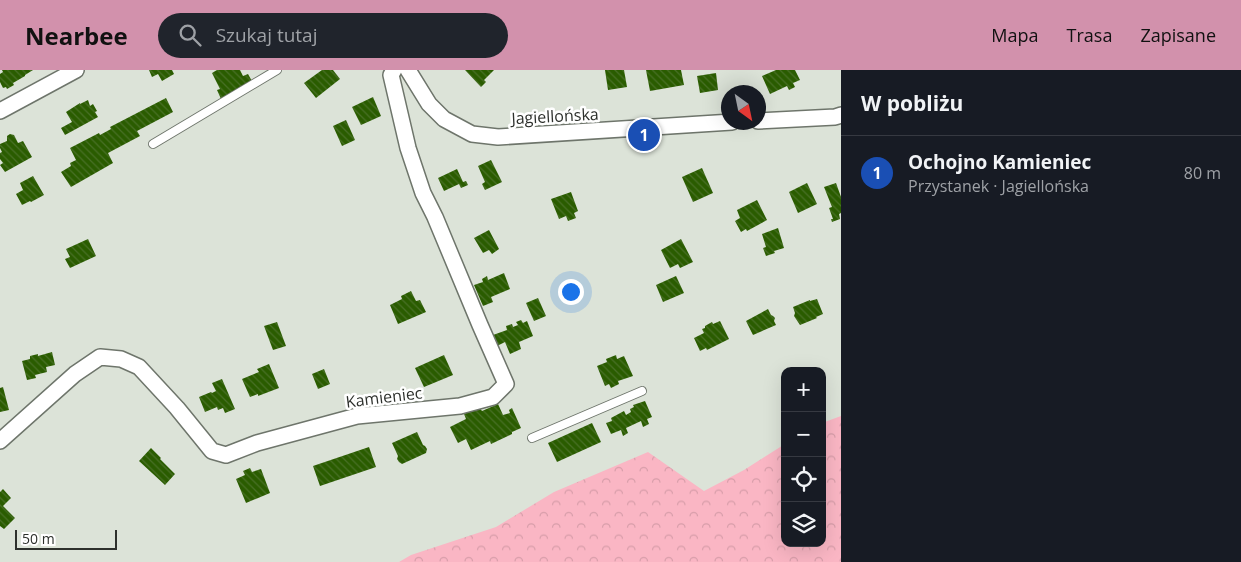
<!DOCTYPE html>
<html lang="pl">
<meta charset="utf-8">
<style>
:root{--surface:#171b24;--page:#20242c;--text:#f1f3f6;--muted:#9ea1a6;--line:#363941;--accent:#d291ac}
body{margin:0;font-family:"Open Sans",sans-serif;background:var(--page);color:var(--text)}
.controls{position:absolute;right:15px;bottom:15px;display:grid;overflow:hidden;border-radius:10px;box-shadow:0 5px 20px #0002}
.controls button{width:45px;height:45px;display:grid;place-items:center;padding:0;border:0;border-bottom:1px solid var(--line);background:var(--surface);color:var(--text);font:25px sans-serif}
.compass{position:absolute;left:721px;top:15px;width:45px;height:45px;border-radius:50%;background:var(--surface);box-shadow:0 5px 20px #0002;rotate:147deg}
.scale{position:absolute;left:15px;bottom:12px;width:102px;box-sizing:border-box;padding-left:5px;border:2px solid #2d302c;border-top:0;font-size:14px;line-height:18px;white-space:nowrap;color:#2d302c;-webkit-text-stroke:4px #fff;paint-order:stroke}
.you{position:absolute;left:570px;top:221px;width:18px;height:18px;margin:-12px;border:4px solid #fff;border-radius:50%;background:#1a73e8;box-shadow:0 0 0 8px #1a73e833}
.badge{display:grid;place-items:center;width:32px;height:32px;border-radius:50%;background:var(--accent);color:#fff;font-size:16px;font-weight:700}
.pin{position:absolute;translate:-50% -50%;border:2px solid #fff;box-shadow:0 1px 5px #0006}
.list{margin:0;padding:0;list-style:none}
h2{display:flex;justify-content:space-between;align-items:center;height:65px;margin:0;padding:0 20px;font-size:21px}
h2 small{font-size:16px;font-weight:400;color:var(--muted)}
.list li{display:grid;grid-template-columns:32px 1fr auto;gap:15px;align-items:center;box-sizing:border-box;height:75px;padding:0 20px;border-top:1px solid var(--line)}
.list b{display:block;font-size:19px;white-space:nowrap}
.list p{margin:0;font-size:16px;white-space:nowrap;color:var(--muted)}
.list em{font-size:16px;font-style:normal;color:var(--muted)}
.icon{flex:none;width:28px;height:28px;fill:none;stroke:currentColor;stroke-width:2;stroke-linecap:round;stroke-linejoin:round}
.map{position:relative;flex:none;width:841px;height:492px;overflow:hidden}
header{display:flex;align-items:center;gap:30px;box-sizing:border-box;height:70px;padding:0 25px;background:var(--accent);color:#111}
header strong{font-size:24px}
nav{display:flex;gap:28px;margin-inline-start:auto;font-size:18px}
.search{width:350px;height:45px;background:var(--page);display:flex;align-items:center;gap:12px;box-sizing:border-box;padding:0 18px;border-radius:28px;color:var(--muted);font-size:19px}
main{display:flex}
aside{flex:1;background:var(--surface)}
.map>svg:first-child{display:block}
</style>
<header>
<strong>Nearbee</strong>
<div class="search"><svg class="icon" aria-label="search" viewBox="0 0 24 24"><circle cx="10" cy="10" r="6"/><path d="M15 15l6 6"/></svg>Szukaj tutaj</div>
<nav><a>Mapa</a><a>Trasa</a><a>Zapisane</a></nav>
</header>
<main>
<div class="map">
<svg width="841" height="492" viewBox="0 0 841 492">
<defs>
<pattern id="forest-crowns" width="20" height="18" patternUnits="userSpaceOnUse" patternTransform="scale(1.25)"><rect width="20" height="18" fill="#fab6c4"/><path d="M2 6a3 3 0 1 1 6 0M12 15a3 3 0 1 1 6 0" fill="none" stroke="#d79da9"/></pattern>
<pattern id="building-back-hatch" width="6" height="6" patternUnits="userSpaceOnUse" patternTransform="scale(1.25)"><rect width="6" height="6" fill="#2a5c00"/><path d="M-1 5l2 2M0 0l6 6M5-1l2 2" fill="none" stroke="#487026"/></pattern>
</defs>
<rect width="100%" height="100%" fill="#dce3d8"/>
<path fill="url(#forest-crowns)" d="M841,346v146h-442l12,-7 85,-28 58,-35 94,-40 56,39 40,-21 41,-26v99h37v-120z"/>
<g fill="url(#building-back-hatch)">
<path d="M2,0h31l-8,5v1l-12,7 1,2 -7,4 -1,-2 -3,1 -3,-6v-8l3,-2z"/>
<path d="M149,0h23l2,4 -12,7 -4,-7 -6,3z"/>
<path d="M217,0h23l3,6 5,-2 5,9 -32,16 -4,-9 3,-1 -8,-16z"/>
<path d="M322,0h11l7,9 -24,19 -12,-15z"/>
<path d="M465,0h29l-10,10 2,2 -5,5z"/>
<path d="M605,0h19l3,17 -19,3z"/>
<path d="M646,0h35l3,15 -34,6z"/>
<path d="M776,0h19l5,10 -7,3 2,4 -6,3 -2,-4 -17,8 -8,-18z"/>
<path d="M716,3l2,17 -18,3 -3,-17z"/>
<path d="M373,27l8,19 -20,9 -9,-18z"/>
<path d="M166,28l7,14 -36,19 3,5 -32,17 5,10 -42,24 -10,-15 10,-6 -1,-3 6,-3 -6,-12 29,-15 1,2 11,-6 -1,-2z"/>
<path d="M88,30l2,6 3,-2 4,7 -2,1 3,5 -33,18 -4,-7 11,-6 -6,-10 14,-9v1z"/>
<path d="M346,50l9,20 -13,6 -9,-20z"/>
<path d="M10,64l4,1 4,8 5,-2 9,16 -27,15 -5,-7 3,-2 -3,-4v-6l2,-1 -2,-4v-4l7,-3v-5z"/>
<path d="M491,90l11,22 -17,8 -3,-6 3,-2 -7,-16z"/>
<path d="M702,98l11,25 -20,9 -11,-25z"/>
<path d="M457,99l6,13 3,-1 2,4 -7,3 -2,-4 -15,7 -6,-13z"/>
<path d="M33,106l11,19 -13,7 -1,-1 -8,4 -6,-11 7,-4 -3,-7z"/>
<path d="M807,113l10,21 -19,9 -9,-21z"/>
<path d="M836,113l5,14v16l-2,1 1,5 -8,3 -1,-3h2l-4,-11 3,-1 -8,-20z"/>
<path d="M571,122l7,19 -4,2 2,5 -8,3 -2,-5 -7,3 -8,-20z"/>
<path d="M757,130l10,20 -20,11 -1,-2 -5,3 -6,-11 5,-3 -3,-8z"/>
<path d="M778,158l6,20 -10,3 1,2 -9,3 -3,-8 3,-1 -4,-13z"/>
<path d="M489,160l10,19 -7,5 -3,-4 -6,3 -9,-15z"/>
<path d="M88,169l8,17 -26,12 -5,-9 5,-2 -4,-8z"/>
<path d="M681,169l12,23 -13,6 -2,-4 -8,4 -9,-18z"/>
<path d="M504,203l6,16 -19,8 2,5 -10,4 -9,-21 9,-3 -1,-3 5,-3 1,4z"/>
<path d="M676,206l8,17 -21,9 -7,-17z"/>
<path d="M411,221l5,10 4,-1 6,12 -28,12 -8,-19 12,-6 -1,-3z"/>
<path d="M538,228l8,18 -12,5 -8,-18z"/>
<path d="M817,229l6,15 -7,3 1,1 -17,7 -6,-9 1,-3 -2,-6 17,-7v1z"/>
<path d="M768,239l3,6 2,1 2,2 -1,3 2,4 -23,10 -7,-14z"/>
<path d="M521,250l2,3 4,-2 6,15 -14,6 2,7 -11,5 -5,-12 -8,4 -4,-11 14,-5 -1,-4 6,-2 1,3 5,-2 -2,-3z"/>
<path d="M720,251l9,18 -22,11 -1,-2 -6,3 -6,-13 10,-5 -2,-4 3,-1v-2l7,-4 1,2z"/>
<path d="M277,252l9,24 -13,4 -9,-24z"/>
<path d="M52,282l3,13 -9,2 1,5 -12,3 1,3 -9,2 -5,-19 8,-2v-3l8,-2v2z"/>
<path d="M444,285l9,20 -29,12 -9,-19z"/>
<path d="M616,285l1,4 7,-3 9,20 -15,5 1,3 -8,4 -2,-4 -4,2 -8,-20 10,-4 -1,-3z"/>
<path d="M269,294l10,24 -21,8v-2l-8,3 -8,-18 17,-7 -2,-3z"/>
<path d="M324,299l6,15 -12,5 -6,-15z"/>
<path d="M222,309l13,30 -10,4 -2,-5 -5,2 -1,-3 -12,5 -6,-15 12,-5 1,1 4,-2 -4,-8z"/>
<path d="M3,317l6,23 -9,2v-24z"/>
<path d="M645,331l7,16 -5,2 2,5 -6,3 -2,-6 -15,7 2,5 -5,3 -2,-6 -10,4 -5,-11 6,-2 -1,-3 13,-7 2,4 5,-3 -1,-3 4,-2 -1,-2z"/>
<path d="M498,334l5,11 7,-2 -1,-3 3,-2 9,20 -9,4v2l-21,10 -1,-3 -19,9 -5,-11 -8,4 -8,-16 16,-8 -2,-5 15,-7 3,4z"/>
<path d="M592,353l9,19 -44,20 -9,-19z"/>
<path d="M417,362l6,13 2,1 2,3 -1,4 -24,11 -3,-2 -2,-3 1,-3 -6,-13z"/>
<path d="M369,377l7,20 -56,19 -7,-20z"/>
<path d="M151,378l10,10 -1,1 15,15 -10,11 -26,-24z"/>
<path d="M250,398l2,4 9,-3 9,24 -24,10 -10,-24 9,-4 -2,-4z"/>
<path d="M3,419l8,9 -8,8 12,12 -11,11 -4,-3v-34z"/>
</g>
<g fill="none" stroke-linecap="round" stroke-linejoin="round">
<g stroke="#6e756b" stroke-width="10">
<g id="lane">
<path d="M153,74l124,-74"/>
<path d="M532,368l110,-47"/>
</g>
</g>
<g stroke="#6e756b" stroke-width="18">
<g id="street">
<path d="M408,0l21,34 15,15 28,15 26,3 234,-15"/>
<path d="M0,41l76,-41"/>
<path d="M758,51l77,-4 6,-2"/>
<path d="M0,371l75,-67 25,-17 21,2 18,8 38,41 35,43 14,4 31,-12 100,-27 103,-10 33,-9 13,-13 -26,-59 -45,-108 -12,-24 -15,-45 -17,-73 3,-5"/>
</g>
</g>
<use href="#lane" stroke="#fff" stroke-width="8"/>
<use href="#street" stroke="#fff" stroke-width="15"/>
</g>
<g text-anchor="middle" stroke-width="5" stroke-linejoin="round" paint-order="stroke">
<g font-size="16" fill="#2d302c" stroke="#fff">
<text transform="translate(555 46) rotate(-3)" y="6">Jagiellońska</text>
<text transform="translate(384 327) rotate(-7)" y="6">Kamieniec</text>
</g>
</g>
</svg>
<div class="controls">
<button>+</button>
<button>−</button>
<button><svg class="icon" aria-label="locate" viewBox="0 0 24 24"><circle cx="12" cy="12" r="6"/><path d="M12 2v4M12 18v4M2 12h4M18 12h4"/></svg></button>
<button><svg class="icon" aria-label="layers" viewBox="0 0 24 24"><path d="M12 4l9 5-9 5-9-5zM3 14l9 5 9-5"/></svg></button>
</div>
<svg class="compass" viewBox="-18 -18 36 36"><path d="M0-13l5 13h-10z" fill="#e53935"/><path d="M0 13l5-13h-10z" fill="#9ea1a6"/></svg>
<div class="scale">50 m</div>
<div class="you"></div>
<div class="pin badge" style="left:644px;top:65px;background:#1a4fb4">1</div>
</div>
<aside>
<h2>W pobliżu<small></small></h2>
<ul class="list">
<li><span class="badge" style="background:#1a4fb4">1</span><div><b>Ochojno Kamieniec</b><p>Przystanek · Jagiellońska</p></div><em>80 m</em></li>
</ul>
</aside>
</main>
